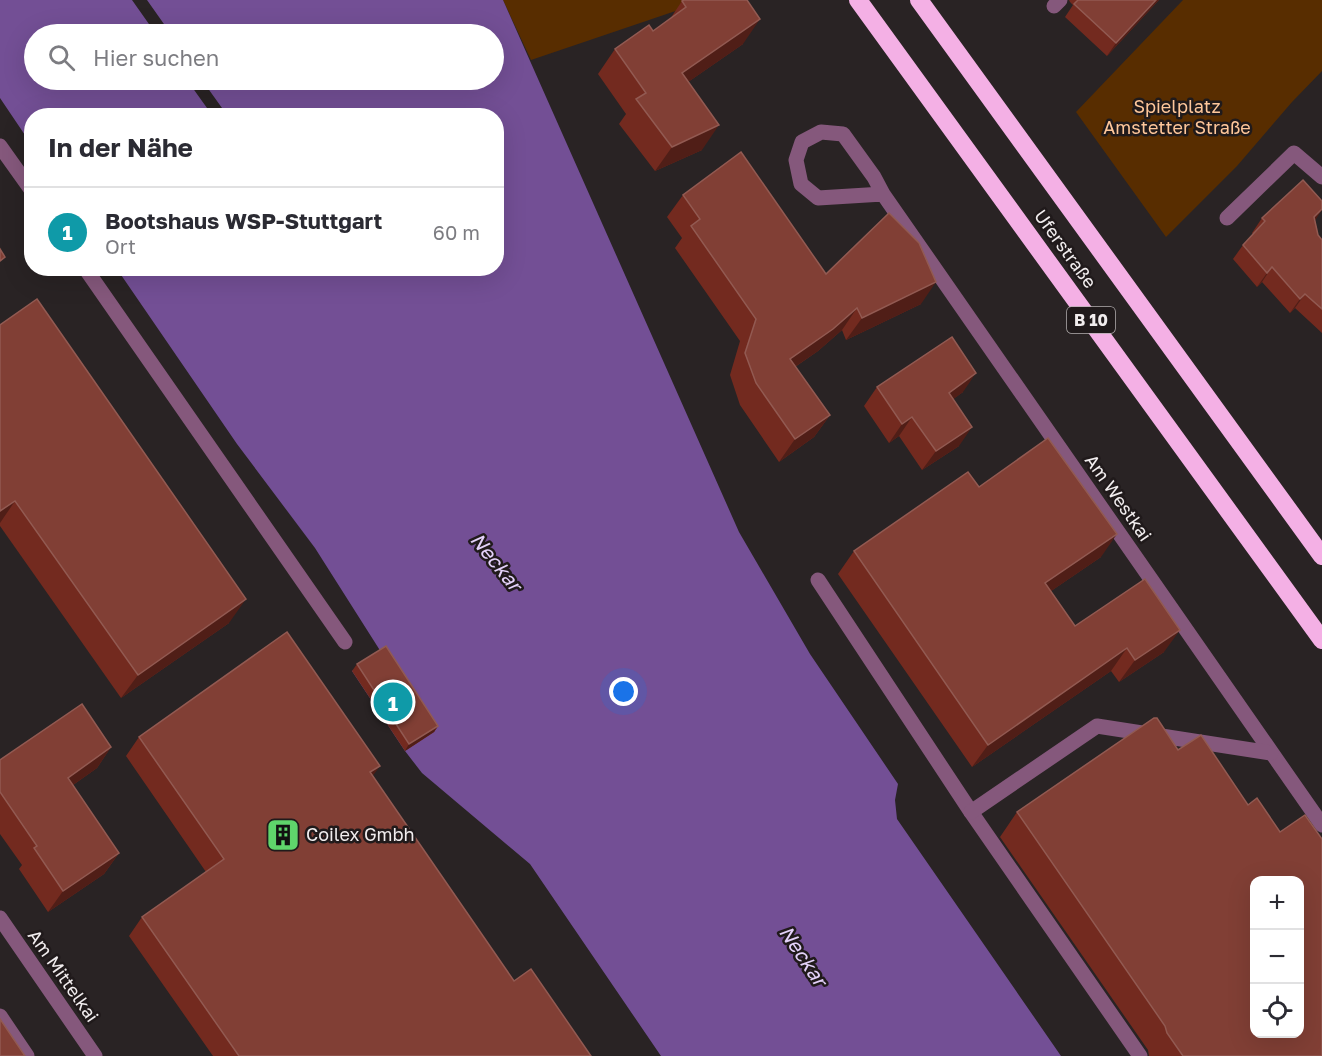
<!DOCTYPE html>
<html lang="de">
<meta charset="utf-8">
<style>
:root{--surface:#fff;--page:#f2f2f3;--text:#2b2b33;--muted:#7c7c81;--line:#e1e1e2;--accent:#111827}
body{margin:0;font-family:"Golos Text",sans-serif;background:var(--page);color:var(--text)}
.controls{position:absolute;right:18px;bottom:18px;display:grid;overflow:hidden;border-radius:12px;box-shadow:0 6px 24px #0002}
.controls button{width:54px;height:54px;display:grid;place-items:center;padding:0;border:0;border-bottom:2px solid var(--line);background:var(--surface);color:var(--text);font:30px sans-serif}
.you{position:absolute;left:624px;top:692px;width:21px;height:21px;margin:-15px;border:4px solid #fff;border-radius:50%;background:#1a73e8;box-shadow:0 0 0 9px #1a73e833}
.badge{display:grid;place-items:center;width:39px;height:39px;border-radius:50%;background:var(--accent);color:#fff;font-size:20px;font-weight:700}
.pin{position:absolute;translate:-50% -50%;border:3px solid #fff;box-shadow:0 2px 6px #0006}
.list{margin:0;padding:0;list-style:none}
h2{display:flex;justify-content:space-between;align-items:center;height:78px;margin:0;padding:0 24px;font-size:26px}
h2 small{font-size:20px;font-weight:400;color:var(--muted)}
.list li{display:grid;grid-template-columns:39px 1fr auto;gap:18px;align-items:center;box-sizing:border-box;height:90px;padding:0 24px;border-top:2px solid var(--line)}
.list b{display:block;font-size:22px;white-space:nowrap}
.list p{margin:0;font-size:20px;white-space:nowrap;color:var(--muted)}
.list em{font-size:20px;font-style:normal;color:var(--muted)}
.icon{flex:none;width:33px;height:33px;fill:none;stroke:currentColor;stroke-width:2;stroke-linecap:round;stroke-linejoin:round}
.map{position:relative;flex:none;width:1322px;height:1056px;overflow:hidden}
.search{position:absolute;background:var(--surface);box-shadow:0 6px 24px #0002;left:24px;top:24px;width:480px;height:66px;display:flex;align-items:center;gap:15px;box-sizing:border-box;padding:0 21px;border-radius:33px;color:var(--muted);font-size:22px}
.panel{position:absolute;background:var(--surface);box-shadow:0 6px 24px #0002;left:24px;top:108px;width:480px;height:168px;border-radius:24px}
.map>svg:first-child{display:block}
</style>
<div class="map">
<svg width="1322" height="1056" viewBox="0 0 1322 1056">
<rect width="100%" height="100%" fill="#292324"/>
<g fill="#582d00">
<path d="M503,0h205l-177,60z"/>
<path d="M1183,0h139v71l-30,31 -55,64 -71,71 -90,-125z"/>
</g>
<g fill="#734f95">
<path d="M0,0h132l24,34h-122v46h153l25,35 -180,1 -1,28 -31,-46z"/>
<path d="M147,0h356l236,532 71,122 88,130 -3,16 2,19 164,237h-400l-131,-192 -108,-91 -17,-22 -53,-80 29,-19 -66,-104 -78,-104 -120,-175 379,-1v-152l-269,-1 -25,-35h292v-46h-323z"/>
</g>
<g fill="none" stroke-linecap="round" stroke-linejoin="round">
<g stroke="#85587c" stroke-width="15">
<path d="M1054,6l6,-6"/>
<path d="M0,146l32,45"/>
<path d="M883,194l-65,4 -17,-14 -5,-24 6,-18 19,-10 22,2 31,43 9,17 439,631"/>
<path d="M1227,218l67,-65 28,24"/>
<path d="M85,268l260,374"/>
<path d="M818,580l153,232 169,244"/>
<path d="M971,812l126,-86 174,27"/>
<path d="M0,918l95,138"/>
<path d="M0,1016l27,40"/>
</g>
<g stroke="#f4b0e5" stroke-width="18">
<path d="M858,0l464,640"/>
<path d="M919,0l403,556"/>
</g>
</g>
<g fill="#732a1f">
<path d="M1069,0h90l-52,56 -42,-39 8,-12 -3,-3z"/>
<path d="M682,1l61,43 -55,38 14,68 -47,21 -36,-47 7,-10 -28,-40 17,-25 38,-18 17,-12z"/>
<path d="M683,195l143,79 95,30 -75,36 -4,-10 -24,21 -23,16 35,48 -16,22 -35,25 -39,-57 -10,-30 10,-34 -65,-93 7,-10 -15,-21z"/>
<path d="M1262,218l53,2 3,15 4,5v93l-27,-25 -5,5 -28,-31 -5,5 -24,-28 10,-14 10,-11 -1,-1z"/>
<path d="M0,325l229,298 -108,75 -121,-172z"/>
<path d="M877,387l86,5 -10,7 6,47 -37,24 -23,-34 -10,7 -25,-37z"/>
<path d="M979,487l122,70 -50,34 24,35 89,26 -45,30 -8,-11 -139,96 -134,-193 16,-23z"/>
<path d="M357,664l81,62 -4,6 -29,19 -53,-80z"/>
<path d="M139,737l233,39 142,205 77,75h-378l-84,-120 13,-19 64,-45 -80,-116z"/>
<path d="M111,747l-14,21 -24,17 46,68 -15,21 -56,38 -29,-43 3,-4 -22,-31v-74z"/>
<path d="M1178,750l70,55 32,27 42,224h-173l-1,-6 -148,-213 17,-25z"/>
</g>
<g fill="#501e17">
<path d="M1156,0h3l-52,56 9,-13z"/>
<path d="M760,19l-17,25 -78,54 17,-25z"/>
<path d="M719,125l-17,25 -47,21 17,-24z"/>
<path d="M1322,209v1l-6,9 -12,12 10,-14z"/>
<path d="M1272,267l-10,15 -5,5 10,-14z"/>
<path d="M936,282l-15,22 -75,36 16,-22z"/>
<path d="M1305,294l-10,14 -5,5 10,-14z"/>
<path d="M857,308l-15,22 -24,21 -44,30 16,-22z"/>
<path d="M976,373l-13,19 -27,20 13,-19z"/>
<path d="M830,415l-16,22 -35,25 16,-23z"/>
<path d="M912,417l-13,19 -10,7 13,-19z"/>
<path d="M972,427l-13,19 -37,24 14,-19z"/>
<path d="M15,501l-15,22v-12z"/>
<path d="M1117,534l-16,23 -72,49 16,-23z"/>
<path d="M246,599l-17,24 -108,75 17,-23z"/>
<path d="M1180,630l-16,22 -45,30 16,-22z"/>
<path d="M1127,648l-16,23 -139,96 16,-22z"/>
<path d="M438,726l-4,6 -29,19 4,-7z"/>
<path d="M111,747l-14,21 -44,31 15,-21z"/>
<path d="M380,766l-14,19 4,-13z"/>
<path d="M119,853l-15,21 -56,38 15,-21z"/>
</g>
<g fill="#813f35" stroke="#925a52" stroke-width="1.5" fill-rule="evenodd">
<path d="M684,0h63l13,19 -78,54 37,52 -47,22 -36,-48 10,-6 -31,-44 34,-24 4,6 33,-24 -4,-6z"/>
<path d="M1078,0h78l-40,43 -42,-39z"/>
<path d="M741,152l85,122 63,-61 30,30 17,39 -74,36 -5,-10 -24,21 -43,30 40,56 -35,24 -39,-56 -11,-30 11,-34 -65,-93 9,-7 -17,-24z"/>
<path d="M1303,180l19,21v8l-8,8 4,18 4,5v69l-17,-15 -5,5 -28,-32 -5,6 -24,-28 22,-24 -3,-3z"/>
<path d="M0,249l5,8 -5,4z"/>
<path d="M37,299l209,300 -108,76 -123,-174 -15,10v-186z"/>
<path d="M952,337l24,36 -27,20 23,34 -36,24 -24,-34 -10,7 -25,-37z"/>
<path d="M1048,438l69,96 -72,49 30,43 70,-47 35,51 -45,30 -8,-12 -139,97 -134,-194 114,-79 11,15z"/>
<path d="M287,632l93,134 -10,6 144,209 17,-12 60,87h-352l-97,-139 82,-58 -85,-122z"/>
<path d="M386,646l52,80 -29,18 -52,-80z"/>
<path d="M82,704l29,43 -43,31 51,75 -56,38 -29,-43 3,-2 -37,-54v-32z"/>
<path d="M1154,718h3l21,32 23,-15 47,70 9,-7 23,34 25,-17 17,24v217h-139l-16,-23 -2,-7 -148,-214zM1254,880h45v154h-45z"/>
<path d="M0,1019l25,37h-25z"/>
</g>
<defs>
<g id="building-square" transform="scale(1.725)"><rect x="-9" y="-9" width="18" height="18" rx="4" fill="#5fd56b" stroke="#201a1b"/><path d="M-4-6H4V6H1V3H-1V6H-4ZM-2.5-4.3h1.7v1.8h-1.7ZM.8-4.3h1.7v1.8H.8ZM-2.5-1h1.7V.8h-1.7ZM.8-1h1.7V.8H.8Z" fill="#111"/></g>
</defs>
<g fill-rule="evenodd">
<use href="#building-square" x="283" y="835"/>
</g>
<g text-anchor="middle" stroke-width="5" stroke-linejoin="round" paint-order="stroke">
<rect fill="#201a1b" stroke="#b2aeaf" stroke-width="1.5" x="1067" y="307" width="48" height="26" rx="4.5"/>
<g font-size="16" font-weight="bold" fill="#f1edee">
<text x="1091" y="326">B 10</text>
</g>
<g font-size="18" fill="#ffc79a" stroke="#201a1b">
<text x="1177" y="113">Spielplatz<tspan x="1177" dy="21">Amstetter Straße</tspan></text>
</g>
<g font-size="18" fill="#f1edee" stroke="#201a1b">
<text transform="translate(1065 249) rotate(54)" y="6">Uferstraße</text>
<text transform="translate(1118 498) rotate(55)" y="6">Am Westkai</text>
<text transform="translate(63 976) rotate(55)" y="6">Am Mittelkai</text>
</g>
<g font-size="18" fill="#f1edee" stroke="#201a1b" text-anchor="start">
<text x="306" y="841">Coilex Gmbh</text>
</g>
<g font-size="20" font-style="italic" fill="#e4d2fa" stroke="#201a1b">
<text transform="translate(496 562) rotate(51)" y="7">Neckar</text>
<text transform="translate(803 956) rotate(56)" y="7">Neckar</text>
</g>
</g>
</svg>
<div class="controls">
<button>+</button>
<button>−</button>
<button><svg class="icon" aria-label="locate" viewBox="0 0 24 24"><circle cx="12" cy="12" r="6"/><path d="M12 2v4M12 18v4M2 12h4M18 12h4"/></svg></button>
</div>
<div class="you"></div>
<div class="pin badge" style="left:393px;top:702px;background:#0f9aa8">1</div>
<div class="search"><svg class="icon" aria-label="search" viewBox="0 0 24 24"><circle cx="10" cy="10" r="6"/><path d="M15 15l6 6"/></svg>Hier suchen</div>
<section class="panel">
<h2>In der Nähe<small></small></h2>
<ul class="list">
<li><span class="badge" style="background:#0f9aa8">1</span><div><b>Bootshaus WSP-Stuttgart</b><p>Ort</p></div><em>60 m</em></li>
</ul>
</section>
</div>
